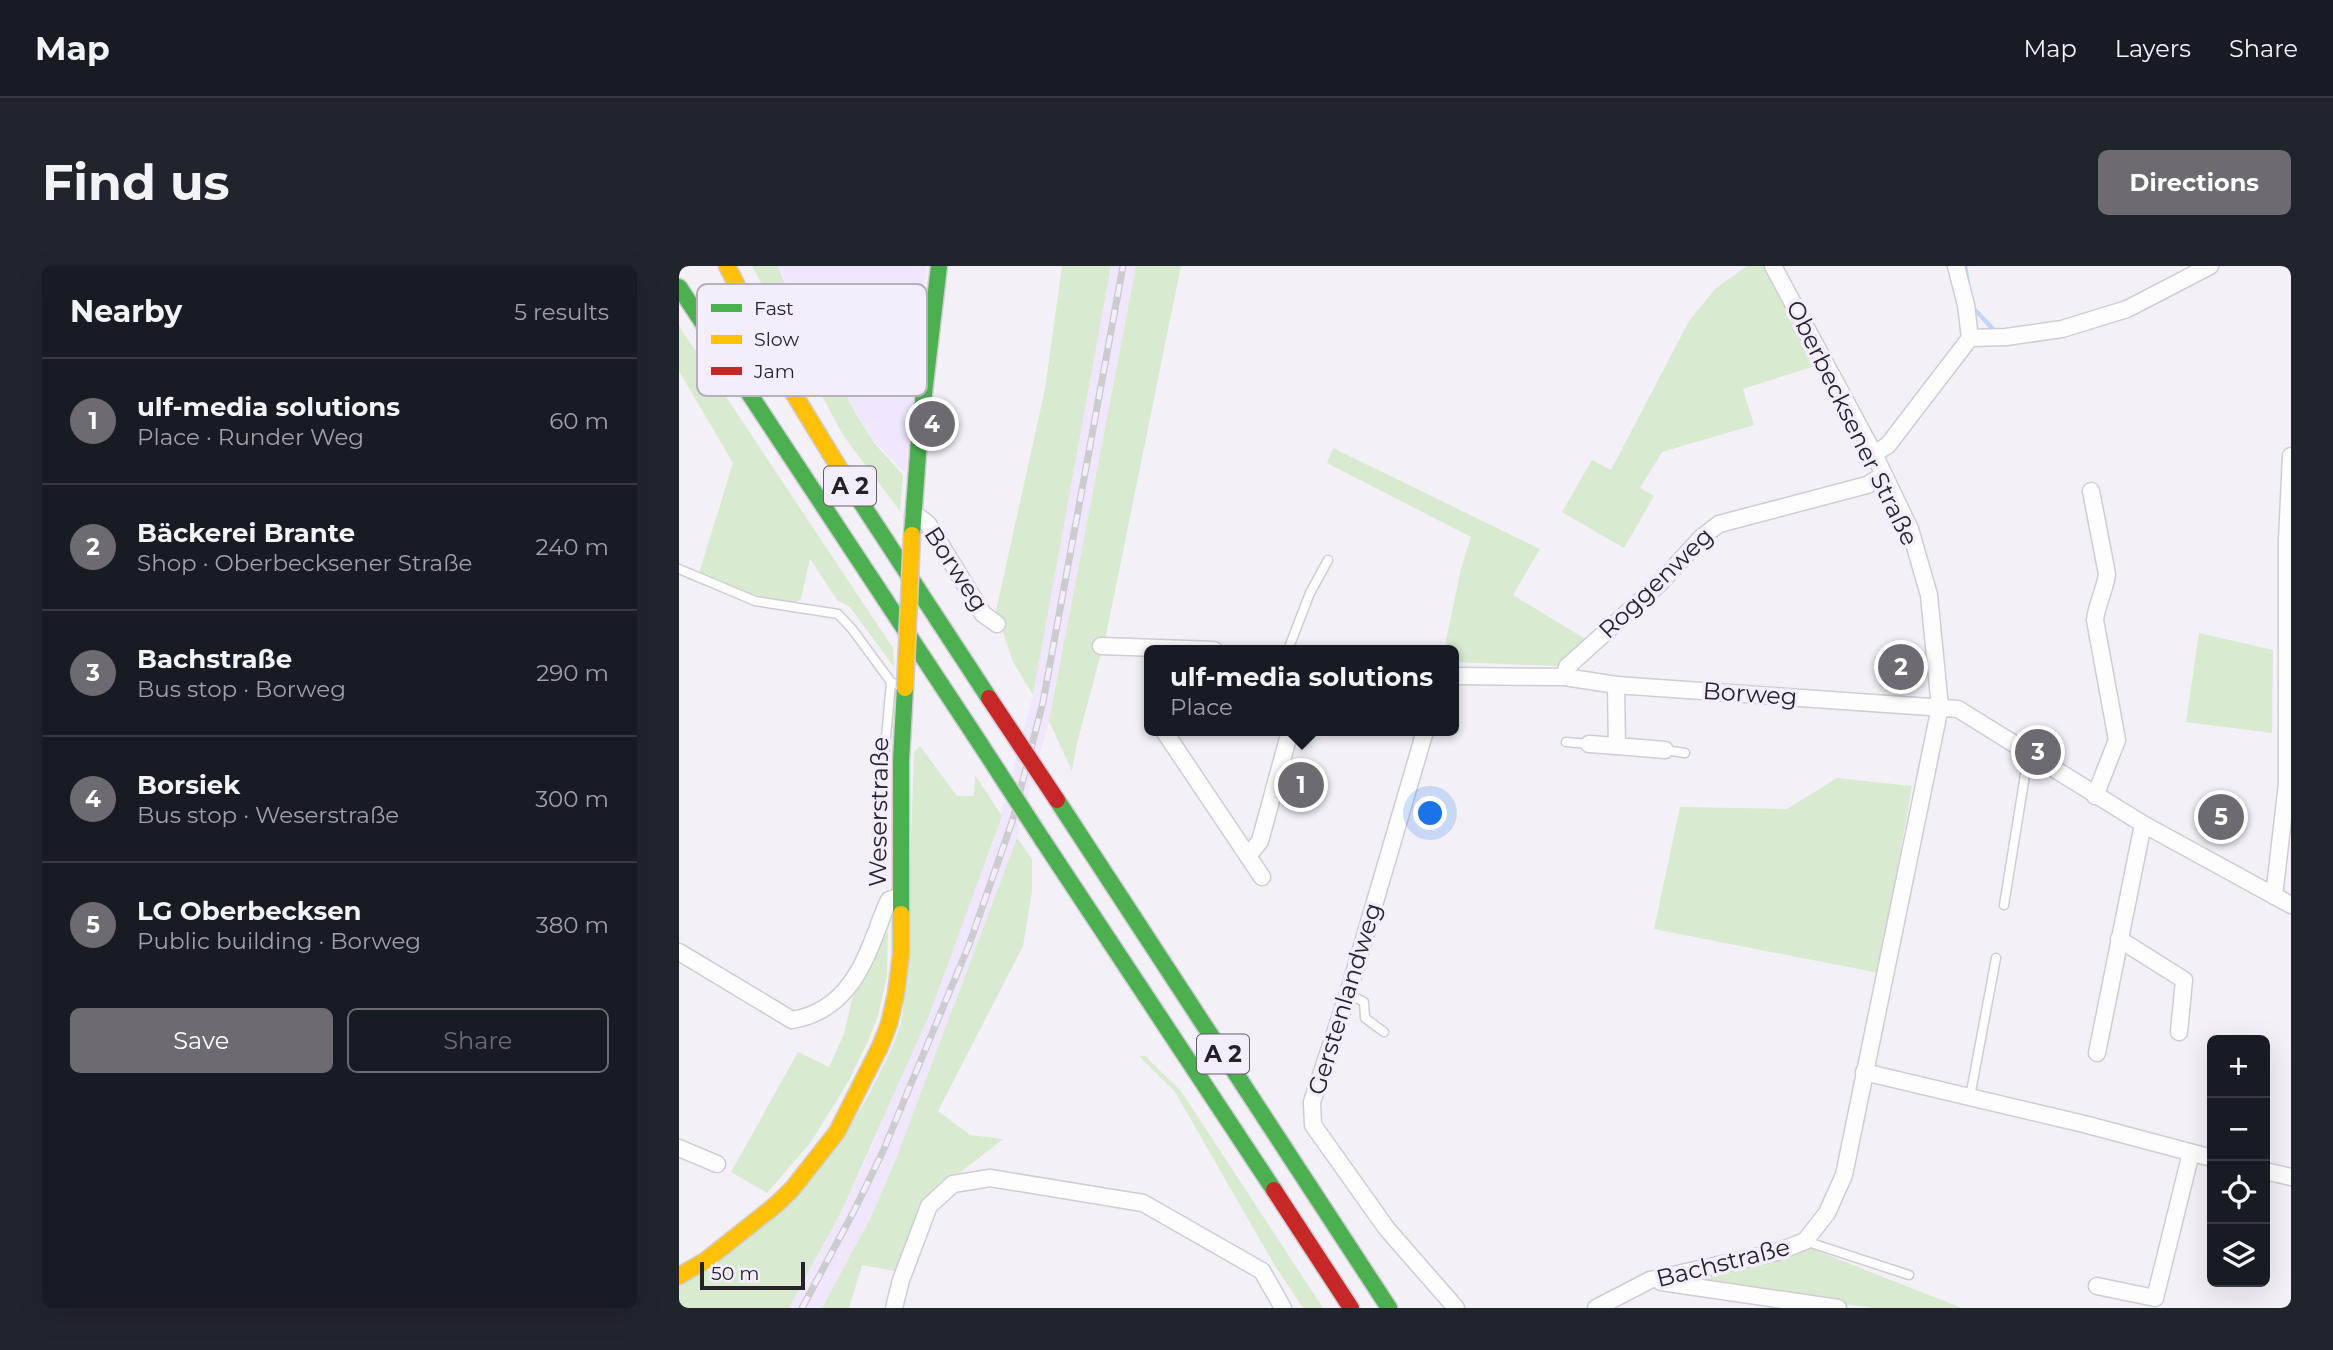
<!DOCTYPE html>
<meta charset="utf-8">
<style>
:root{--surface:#171b24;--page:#20242c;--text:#f1f3f6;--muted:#9ea1a6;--line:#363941;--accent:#6d6a72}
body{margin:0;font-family:Montserrat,sans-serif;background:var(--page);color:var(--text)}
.controls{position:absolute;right:21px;bottom:21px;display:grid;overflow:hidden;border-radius:10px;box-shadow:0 7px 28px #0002}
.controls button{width:63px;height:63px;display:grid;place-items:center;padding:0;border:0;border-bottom:2px solid var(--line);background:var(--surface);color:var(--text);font:35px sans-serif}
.scale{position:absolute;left:21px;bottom:18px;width:105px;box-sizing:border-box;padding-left:7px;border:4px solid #25222a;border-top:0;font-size:19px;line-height:24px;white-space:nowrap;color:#25222a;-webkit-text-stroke:5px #f3edfc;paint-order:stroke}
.you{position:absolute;left:752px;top:548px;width:24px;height:24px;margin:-18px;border:5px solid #fff;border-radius:50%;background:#1a73e8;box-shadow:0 0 0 10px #1a73e833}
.badge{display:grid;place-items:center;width:46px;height:46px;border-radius:50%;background:var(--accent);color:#fff;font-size:23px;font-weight:700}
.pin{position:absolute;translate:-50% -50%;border:4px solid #fff;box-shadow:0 2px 7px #0006}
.popup{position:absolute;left:465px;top:379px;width:315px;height:91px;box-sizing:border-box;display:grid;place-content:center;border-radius:10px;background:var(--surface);filter:drop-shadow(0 2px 5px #0005);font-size:23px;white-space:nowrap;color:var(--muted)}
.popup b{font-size:26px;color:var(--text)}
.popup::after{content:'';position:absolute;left:50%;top:100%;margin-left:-14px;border:14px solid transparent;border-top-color:var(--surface)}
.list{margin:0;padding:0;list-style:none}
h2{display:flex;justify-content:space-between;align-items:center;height:91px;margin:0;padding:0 28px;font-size:30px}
h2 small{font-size:23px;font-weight:400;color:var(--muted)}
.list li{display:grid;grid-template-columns:46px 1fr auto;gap:21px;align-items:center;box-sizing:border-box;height:126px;padding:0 28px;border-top:2px solid var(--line)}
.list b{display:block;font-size:26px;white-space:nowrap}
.list p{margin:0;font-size:23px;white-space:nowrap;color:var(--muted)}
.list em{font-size:23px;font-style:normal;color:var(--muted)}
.actions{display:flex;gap:14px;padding:21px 28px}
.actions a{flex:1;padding:16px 0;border:2px solid var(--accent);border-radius:10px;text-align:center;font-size:24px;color:var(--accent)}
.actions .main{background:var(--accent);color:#fff}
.icon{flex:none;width:38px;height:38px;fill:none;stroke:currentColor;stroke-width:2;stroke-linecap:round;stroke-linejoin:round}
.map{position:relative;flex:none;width:1612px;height:1042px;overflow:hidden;border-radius:10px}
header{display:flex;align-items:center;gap:42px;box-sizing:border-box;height:98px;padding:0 35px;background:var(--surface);border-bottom:2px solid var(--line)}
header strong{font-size:33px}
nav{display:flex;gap:38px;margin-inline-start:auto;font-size:24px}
.intro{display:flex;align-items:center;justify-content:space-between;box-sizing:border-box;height:168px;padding:0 42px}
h1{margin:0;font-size:49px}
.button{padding:18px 32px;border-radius:10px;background:var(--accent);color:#fff;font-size:24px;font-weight:700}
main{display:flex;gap:42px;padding:0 42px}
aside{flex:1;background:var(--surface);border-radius:10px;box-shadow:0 7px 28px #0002}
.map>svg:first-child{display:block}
</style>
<header>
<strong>Map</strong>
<nav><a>Map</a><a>Layers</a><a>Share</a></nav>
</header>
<div class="intro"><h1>Find us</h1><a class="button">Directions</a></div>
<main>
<aside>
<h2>Nearby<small>5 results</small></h2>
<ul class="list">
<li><span class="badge">1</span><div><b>ulf-media solutions</b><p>Place · Runder Weg</p></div><em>60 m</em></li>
<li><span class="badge">2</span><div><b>Bäckerei Brante</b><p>Shop · Oberbecksener Straße</p></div><em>240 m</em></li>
<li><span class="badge">3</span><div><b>Bachstraße</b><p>Bus stop · Borweg</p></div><em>290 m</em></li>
<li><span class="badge">4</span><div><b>Borsiek</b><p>Bus stop · Weserstraße</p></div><em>300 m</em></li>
<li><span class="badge">5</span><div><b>LG Oberbecksen</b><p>Public building · Borweg</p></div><em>380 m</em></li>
</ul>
<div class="actions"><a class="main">Save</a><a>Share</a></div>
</aside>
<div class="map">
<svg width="1612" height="1042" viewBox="0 0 1612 1042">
<rect width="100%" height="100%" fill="#f4f0f8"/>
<g fill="#f0e7fc">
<path d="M100,0h147l-20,207 -31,-30 -15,-24 -76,-141z"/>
<path d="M432,0h25l-87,455 -32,117 -121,321 -25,58 -49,91h-33l53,-98 30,-64 122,-306 39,-145z"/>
</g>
<g fill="#d8eacf">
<path d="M73,0h26l5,13 76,140 16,25 28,31 -3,36 -57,-76z"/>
<path d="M383,0h49l-78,429 -20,-33 -17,-51 49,-222z"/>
<path d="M457,0h45l-75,369 -29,108 -5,28 -23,-50z"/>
<path d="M1068,0h18l50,100 -72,23 11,36 -92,27 -22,36 14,8 -30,52 -62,-36 30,-52 19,10 78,-149 26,-32z"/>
<path d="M0,60l214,322 1,19 -45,-61 -11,-5 -28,-42 -9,40 -7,4 -58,-12 -37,-18 34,-110 -54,-92z"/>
<path d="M654,182l207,101 -27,46 74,45 -26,26 -108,-4v-12h-9l17,-81 10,-32 -144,-74z"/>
<path d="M1520,367l74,17 -1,83 -86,-11z"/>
<path d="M241,480l37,50h17l1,-21 27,41 -72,197 -88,197 -53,98h-110v-35l167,-140 22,-37 23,-46 10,-27 5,-31 8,-240z"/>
<path d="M1158,512l75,8 -33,187 -225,-44 26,-122 107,2z"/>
<path d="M338,572l15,21v32l-9,55 -85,165 32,24 33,4 -46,36 -29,26 -28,71 -38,-7 -13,43h-27l49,-91 25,-58z"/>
<path d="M209,665l-1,45 -9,40 -11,27 -19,39 -37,60 -44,51 -36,-21 67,-120 31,15 15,-33 11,-46z"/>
<path d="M460,790h6l36,35 142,217h-20l-28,-42 -100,-174z"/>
<path d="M1123,979l160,63h-90l-209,-30z"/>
</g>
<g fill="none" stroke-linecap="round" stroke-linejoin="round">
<g stroke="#c4d5f9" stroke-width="4.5">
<path d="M1286,0l3,18"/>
<path d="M1297,45l19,20"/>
</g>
<g stroke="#d0ccd4" stroke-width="11">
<g id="lane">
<path d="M0,303l76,32 83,13 14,15 39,53 12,5"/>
<path d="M609,384l22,-57 18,-33"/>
<path d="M887,476l23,2"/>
<path d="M986,484l20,3"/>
<path d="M198,572l14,-156"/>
<path d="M1325,639l21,-130 8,-18"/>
<path d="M669,728l16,8 1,16 19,14"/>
<path d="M1291,831l26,-139"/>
<path d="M1126,975l104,34"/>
</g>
</g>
<g stroke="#d0ccd4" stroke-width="19">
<g id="street">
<path d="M1277,0l10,39 4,33"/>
<path d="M1195,188l14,-9 82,-107 36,-1 56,-8 65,-20 83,-43"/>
<path d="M1412,225l16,83c-2,16 -10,29 -12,46l22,120 -22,56"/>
<path d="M234,250l6,1 9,7 55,90 14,10"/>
<path d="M422,380l113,4"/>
<path d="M774,410l112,1 51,8 342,24 185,115 148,81"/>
<path d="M886,411l2,-10 92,-83 43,-47 17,-13 148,-39 17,-10"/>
<path d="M485,465l98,146"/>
<path d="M746,465l-77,263 -36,108 1,23 74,104 69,79"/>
<path d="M910,478l28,2 -1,-61"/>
<path d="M938,480l48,4"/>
<path d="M569,590l12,-15 30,-110"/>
<path d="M1595,630l13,-112v-244l4,-84"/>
<path d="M1440,673l65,41 -5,52"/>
<path d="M0,686l113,68c60,-10 75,-64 94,-114l3,-6 12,-4"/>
<path d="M1418,787l46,-229"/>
<path d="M1185,806l220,52 128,34"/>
<path d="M0,882l38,16"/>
<path d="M1586,905l26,6"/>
<path d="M982,1016l177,26"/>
<path d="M1418,1020l58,12 36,-145"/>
<path d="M215,1042l7,-28 28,-74 24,-22 37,-6 153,25 119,68 21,37"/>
<path d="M917,1042l54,-28 127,-28 28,-11 22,-28 17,-38 96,-468 -11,-112 -19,-66 -36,-75 -101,-188"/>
</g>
</g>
<g stroke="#d0ccd4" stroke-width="19">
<g id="fast">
<path d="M0,21l302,458"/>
<path d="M168,215l142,217"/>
<path d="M233,269l8,-108 19,-161"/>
<path d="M378,534l332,508"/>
<path d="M363,573l232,351"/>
<path d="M222,648v-153l4,-73"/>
</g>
</g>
<g stroke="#d0ccd4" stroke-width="19">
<g id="slow">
<path d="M48,0l56,110 64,105"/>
<path d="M0,1010l26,-15 72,-57 16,-16 44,-56 43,-85 9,-23 7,-30 5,-40v-40"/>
</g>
</g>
<g stroke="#d0ccd4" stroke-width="19">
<path id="jam" d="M595,924l77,118"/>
</g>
<use href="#lane" stroke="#fdfdfe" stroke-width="8"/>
<use href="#street" stroke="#fdfdfe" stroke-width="16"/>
<use href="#fast" stroke="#4caf50" stroke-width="16"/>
<use href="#slow" stroke="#ffc107" stroke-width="16"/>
<use href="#jam" stroke="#c62828" stroke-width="16"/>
<g stroke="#cccbce" stroke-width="7">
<path id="rail" d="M123,1042l52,-97 29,-60 86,-206 44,-126 30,-117 80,-436"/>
</g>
<use href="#rail" stroke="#f3edfc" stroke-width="4.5" stroke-dasharray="13" stroke-linecap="butt"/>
<g stroke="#d0ccd4" stroke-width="19" stroke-linecap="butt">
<path id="fast-bridge" d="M302,479l61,94"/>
</g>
<g stroke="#d0ccd4" stroke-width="19" stroke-linecap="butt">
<path id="slow-bridge" d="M226,422l7,-153"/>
</g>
<g stroke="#d0ccd4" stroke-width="19" stroke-linecap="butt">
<path id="jam-bridge" d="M310,432l68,102"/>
</g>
<use href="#fast-bridge" stroke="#4caf50" stroke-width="16"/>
<use href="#slow-bridge" stroke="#ffc107" stroke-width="16"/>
<use href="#jam-bridge" stroke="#c62828" stroke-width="16"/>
</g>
<g text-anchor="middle" stroke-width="7" stroke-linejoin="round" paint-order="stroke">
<g fill="#f3edfc" stroke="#635f69" stroke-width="2">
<rect x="145" y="200.5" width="52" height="39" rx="5"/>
<rect x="518" y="768.5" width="52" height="39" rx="5"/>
</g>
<g font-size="23" font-weight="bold" fill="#25222a">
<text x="171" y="228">A 2</text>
<text x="544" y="796">A 2</text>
</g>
<g font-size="24" fill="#25222a" stroke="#f3edfc">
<text transform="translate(1173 157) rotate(64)" y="8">Oberbecksener Straße</text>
<text transform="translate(277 303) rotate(57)" y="8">Borweg</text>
<text transform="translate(977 317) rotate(-44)" y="8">Roggenweg</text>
<text transform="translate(1071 428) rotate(4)" y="8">Borweg</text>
<text transform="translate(200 546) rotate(-89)" y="8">Weserstraße</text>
<text transform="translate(666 733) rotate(-73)" y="8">Gerstenlandweg</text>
<text transform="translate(1044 997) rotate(-14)" y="8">Bachstraße</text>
</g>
</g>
<rect x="18" y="18" width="230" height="112" rx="10" fill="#f3edfc" stroke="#b5b0bd" stroke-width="2"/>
<rect x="32" y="38" width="31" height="8" fill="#4caf50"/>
<rect x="32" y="69" width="31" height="9" fill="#ffc107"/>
<rect x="32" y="101" width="31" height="8" fill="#c62828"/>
<g font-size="19" fill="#25222a">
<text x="75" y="49">Fast</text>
<text x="75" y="80">Slow</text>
<text x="75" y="112">Jam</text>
</g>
</svg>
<div class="controls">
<button>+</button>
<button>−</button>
<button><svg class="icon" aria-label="locate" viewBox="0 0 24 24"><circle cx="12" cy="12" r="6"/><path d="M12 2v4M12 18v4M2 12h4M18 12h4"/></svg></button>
<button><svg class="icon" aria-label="layers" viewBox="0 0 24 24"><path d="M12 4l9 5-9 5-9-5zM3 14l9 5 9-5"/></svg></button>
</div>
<div class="scale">50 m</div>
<div class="you"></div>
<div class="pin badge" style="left:622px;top:519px">1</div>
<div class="popup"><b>ulf-media solutions</b>Place</div>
<div class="pin badge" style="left:1222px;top:401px">2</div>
<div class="pin badge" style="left:1359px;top:486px">3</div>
<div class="pin badge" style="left:253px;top:158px">4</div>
<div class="pin badge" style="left:1542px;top:551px">5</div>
</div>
</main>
